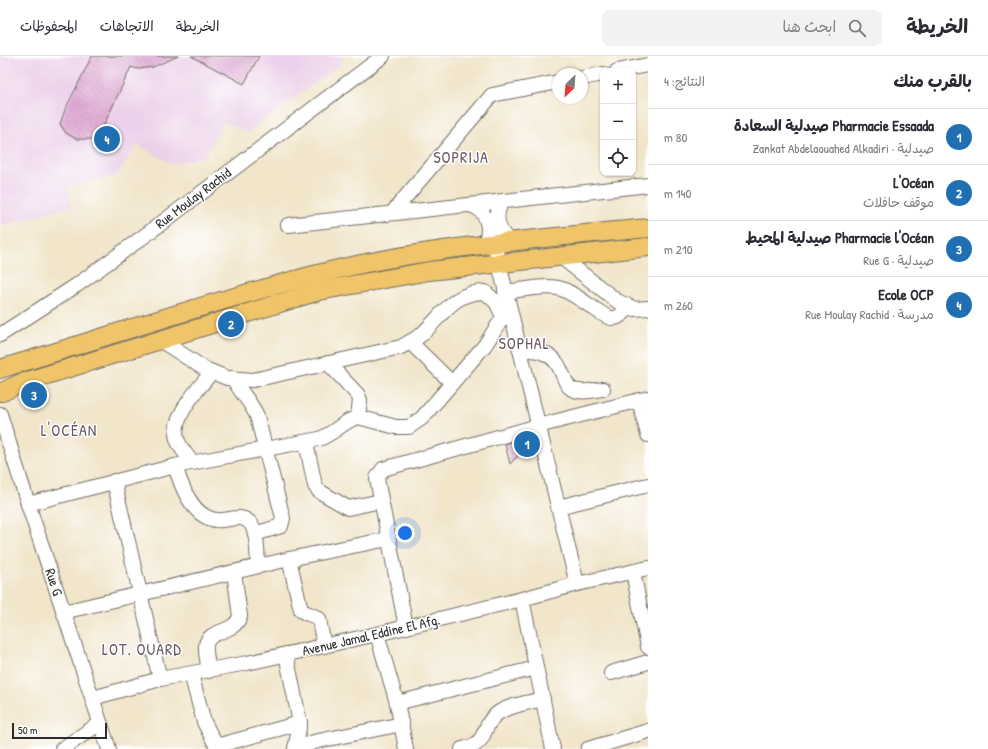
<!DOCTYPE html>
<html lang="ar">
<meta charset="utf-8">
<style>
:root{--surface:#fff;--page:#f2f2f3;--text:#2b2b33;--muted:#7c7c81;--line:#e1e1e2;--accent:#1f6fb2}
body{margin:0;font-family:"Patrick Hand","Playpen Sans Arabic",sans-serif;background:var(--page);color:var(--text);direction:rtl}
.controls{position:absolute;right:12px;top:12px;display:grid;overflow:hidden;border-radius:8px;box-shadow:0 1px 3px #0004}
.controls button{width:36px;height:36px;display:grid;place-items:center;padding:0;border:0;border-bottom:1px solid var(--line);background:var(--surface);color:var(--text);font:20px sans-serif}
.compass{position:absolute;left:552px;top:12px;width:36px;height:36px;border-radius:50%;background:var(--surface);box-shadow:0 1px 3px #0004;rotate:205deg}
.scale{position:absolute;left:12px;bottom:10px;width:95px;box-sizing:border-box;padding-left:4px;border:2px solid #2b2b2b;border-top:0;font-size:11px;line-height:14px;white-space:nowrap;color:#2b2b2b;-webkit-text-stroke:3px #fff;paint-order:stroke}
.you{position:absolute;left:405px;top:477px;width:14px;height:14px;margin:-10px;border:3px solid #fff;border-radius:50%;background:#1a73e8;box-shadow:0 0 0 6px #1a73e833}
.badge{display:grid;place-items:center;width:26px;height:26px;border-radius:50%;background:var(--accent);color:#fff;font-size:13px;font-weight:700}
.pin{position:absolute;translate:-50% -50%;border:2px solid #fff;box-shadow:0 1px 4px #0006}
.list{margin:0;padding:0;list-style:none}
h2{display:flex;justify-content:space-between;align-items:center;height:52px;margin:0;padding:0 16px;font-size:17px}
h2 small{font-size:13px;font-weight:400;color:var(--muted)}
.list li{display:grid;grid-template-columns:26px 1fr auto;gap:12px;align-items:center;box-sizing:border-box;height:56px;padding:0 16px;border-top:1px solid var(--line)}
.list b{display:block;font-size:15px;white-space:nowrap}
.list p{margin:0;font-size:13px;white-space:nowrap;color:var(--muted)}
.list em{font-size:13px;font-style:normal;color:var(--muted)}
.icon{flex:none;width:22px;height:22px;fill:none;stroke:currentColor;stroke-width:2;stroke-linecap:round;stroke-linejoin:round}
.map{position:relative;flex:none;width:648px;height:693px;overflow:hidden;direction:ltr}
header{display:flex;align-items:center;gap:24px;box-sizing:border-box;height:56px;padding:0 20px;background:var(--surface);border-bottom:1px solid var(--line)}
header strong{font-size:19px}
nav{display:flex;gap:22px;margin-inline-start:auto;font-size:14px}
.search{width:280px;height:36px;background:var(--page);display:flex;align-items:center;gap:10px;box-sizing:border-box;padding:0 14px;border-radius:8px;color:var(--muted);font-size:15px}
main{display:flex}
aside{flex:1;background:var(--surface)}
.map>svg:first-child{display:block}
</style>
<header>
<strong>الخريطة</strong>
<div class="search"><svg class="icon" aria-label="search" viewBox="0 0 24 24"><circle cx="10" cy="10" r="6"/><path d="M15 15l6 6"/></svg>ابحث هنا</div>
<nav><a>الخريطة</a><a>الاتجاهات</a><a>المحفوظات</a></nav>
</header>
<main>
<aside>
<h2>بالقرب منك<small>النتائج: 4</small></h2>
<ul class="list">
<li><span class="badge">1</span><div><b>Pharmacie Essaada صيدلية السعادة</b><p>صيدلية · Zankat Abdelaouahed Alkadiri</p></div><em>80 m</em></li>
<li><span class="badge">2</span><div><b>L'Océan</b><p>موقف حافلات</p></div><em>140 m</em></li>
<li><span class="badge">3</span><div><b>Pharmacie l'Océan صيدلية المحيط</b><p>صيدلية · Rue G</p></div><em>210 m</em></li>
<li><span class="badge">4</span><div><b>Ecole OCP</b><p>مدرسة · Rue Moulay Rachid</p></div><em>260 m</em></li>
</ul>
</aside>
<div class="map">
<svg width="648" height="693" viewBox="0 0 648 693">
<defs>
<pattern id="building-back-hatch" width="6" height="6" patternUnits="userSpaceOnUse"><rect width="6" height="6" fill="#e0abd4"/><path d="M-1 5l2 2M0 0l6 6M5-1l2 2" fill="none" stroke="#c093b6"/></pattern>
</defs>
<rect width="100%" height="100%" fill="#fff"/>
<filter id="ink" filterUnits="userSpaceOnUse"><feTurbulence type="fractalNoise" baseFrequency=".025" numOctaves="2"/><feDisplacementMap in="SourceGraphic" scale="8" xChannelSelector="R" yChannelSelector="G"/><feConvolveMatrix kernelMatrix="1 2 1 2 8 2 1 2 1" color-interpolation-filters="sRGB"/></filter>
<filter id="wash" filterUnits="userSpaceOnUse"><feTurbulence type="fractalNoise" baseFrequency=".012" numOctaves="4" result="noise"/><feDisplacementMap in="SourceGraphic" scale="16" xChannelSelector="R" yChannelSelector="G"/><feGaussianBlur stdDeviation="0.9" result="paint"/><feColorMatrix in="noise" values="0 0 0 0 0 0 0 0 0 0 0 0 0 0 0 0 0 1.4 0 .05"/><feComposite in="paint" operator="in"/></filter>
<g filter="url(#wash)">
<rect width="100%" height="100%" fill="#f1e5ca"/>
<path fill="#ecd1ea" d="M0,0h344l-5,9 -91,67 -25,-11 -18,35 -33,8 -35,-19 -20,30 -49,12 3,19 -71,20z"/>
<g id="blocks">
<g fill="url(#building-back-hatch)">
<path d="M92,0h86l-25,11 -15,2 -7,-2 -31,66 -8,6h-16l-10,-6 -6,-9 5,-14z"/>
<path d="M191,0h68l-15,28z"/>
<path d="M515,385l5,2 2,8 -12,13 -5,-20z"/>
</g>
</g>
</g>
<g filter="url(#ink)">
<use href="#blocks" fill-opacity="0" stroke="#706c63" stroke-width="1"/>
<g fill="none" stroke-linecap="round" stroke-linejoin="round">
<g stroke="#706c63" stroke-width="16">
<g id="minor">
<path d="M617,15l31,-6"/>
<path d="M582,22l21,-4"/>
<path d="M502,145c-8,15 -5,30 8,40"/>
<path d="M470,149c18,5 22,25 14,40"/>
<path d="M392,157l100,-118 66,-13"/>
<path d="M288,169l360,-40"/>
<path d="M494,187l83,341"/>
<path d="M561,201l56,44 18,8 13,-1"/>
<path d="M505,236c18,-2 35,-7 53,-4 17,3 46,32 56,30 6,0 11,-7 15,-10"/>
<path d="M0,279l77,-50 70,-51 236,-178"/>
<path d="M160,284l45,29 22,9 26,2 148,-33c7,-4 15,-8 21,-13 21,-19 31,-42 63,-42l11,10 8,16"/>
<path d="M410,286l42,41"/>
<path d="M520,294c19,-1 35,3 42,23 3,6 4,13 10,16 9,5 22,1 31,0"/>
<path d="M328,307l30,32 2,5 -2,17"/>
<path d="M233,322c7,14 18,24 24,38l26,102 -2,8 -26,8"/>
<path d="M639,344l9,35"/>
<path d="M0,358l28,90 81,245"/>
<path d="M306,386l9,44 4,5 29,17 33,-7"/>
<path d="M193,407c-6,-7 -13,-15 -16,-24 -6,-22 22,-51 35,-67"/>
<path d="M175,410c6,19 17,51 41,54 11,2 26,-8 35,4 7,10 6,30 7,42"/>
<path d="M114,425l46,198"/>
<path d="M28,448l147,-38 144,-27c15,-5 24,-18 39,-22l38,10h13l13,-9 63,-73 24,-37"/>
<path d="M558,451l90,-22"/>
<path d="M289,503l12,51c6,5 12,4 18,9l5,27"/>
<path d="M633,516l15,75"/>
<path d="M522,543l31,150"/>
<path d="M63,556l226,-53 99,-20"/>
<path d="M406,571l-28,-143 -1,-6 6,-9 155,-43 110,-28"/>
<path d="M377,578l20,69 9,46"/>
<path d="M286,598l14,69 -5,26"/>
<path d="M209,615c-1,-8 -4,-18 -3,-26 2,-16 29,-11 34,-29l-6,-44"/>
<path d="M611,617l37,-11"/>
<path d="M191,618l13,48 14,27"/>
<path d="M93,642l67,-19 87,-16 130,-29 145,-35 55,-15 71,-16"/>
<path d="M397,647l139,-35"/>
<path d="M216,690l84,-23"/>
<path d="M295,692l23,-7 84,-17"/>
<path d="M62,693l38,-26"/>
<path d="M462,693c28,-4 18,-24 36,-36 12,-8 30,-10 45,-14"/>
<path d="M588,693l60,-18"/>
</g>
</g>
<g stroke="#706c63" stroke-width="20">
<g id="major">
<path d="M0,313c104,-31 208,-67 314,-94 108,-28 223,-36 334,-47"/>
<path d="M2,336l19,-9 298,-92 110,-20 219,-24"/>
</g>
</g>
<use href="#minor" stroke="#fff" stroke-width="14"/>
<use href="#major" stroke="#f0c469" stroke-width="18"/>
</g>
</g>
<g text-anchor="middle" stroke-width="3" stroke-linejoin="round" paint-order="stroke">
<g font-size="14" fill="#2b2b2b" stroke="#fff">
<text transform="translate(193 142) rotate(-37)" y="5">Rue Moulay Rachid</text>
<text transform="translate(54 526) rotate(72)" y="5">Rue G</text>
<text transform="translate(371 579) rotate(-13)" y="5">Avenue Jamal Eddine El Afg.</text>
</g>
<g font-size="16" letter-spacing="1" fill="#6a5866" stroke="#fff">
<text x="461" y="107">SOPRIJA</text>
<text x="524" y="293">SOPHAL</text>
<text x="69" y="380">L'OCÉAN</text>
<text x="142" y="599">LOT. OUARD</text>
</g>
</g>
</svg>
<div class="controls">
<button>+</button>
<button>−</button>
<button><svg class="icon" aria-label="locate" viewBox="0 0 24 24"><circle cx="12" cy="12" r="6"/><path d="M12 2v4M12 18v4M2 12h4M18 12h4"/></svg></button>
</div>
<svg class="compass" viewBox="-18 -18 36 36"><path d="M0-13l5 13h-10z" fill="#e53935"/><path d="M0 13l5-13h-10z" fill="#7c7c81"/></svg>
<div class="scale">50 m</div>
<div class="you"></div>
<div class="pin badge" style="left:527px;top:388px">1</div>
<div class="pin badge" style="left:231px;top:268px">2</div>
<div class="pin badge" style="left:34px;top:339px">3</div>
<div class="pin badge" style="left:107px;top:83px">4</div>
</div>
</main>
